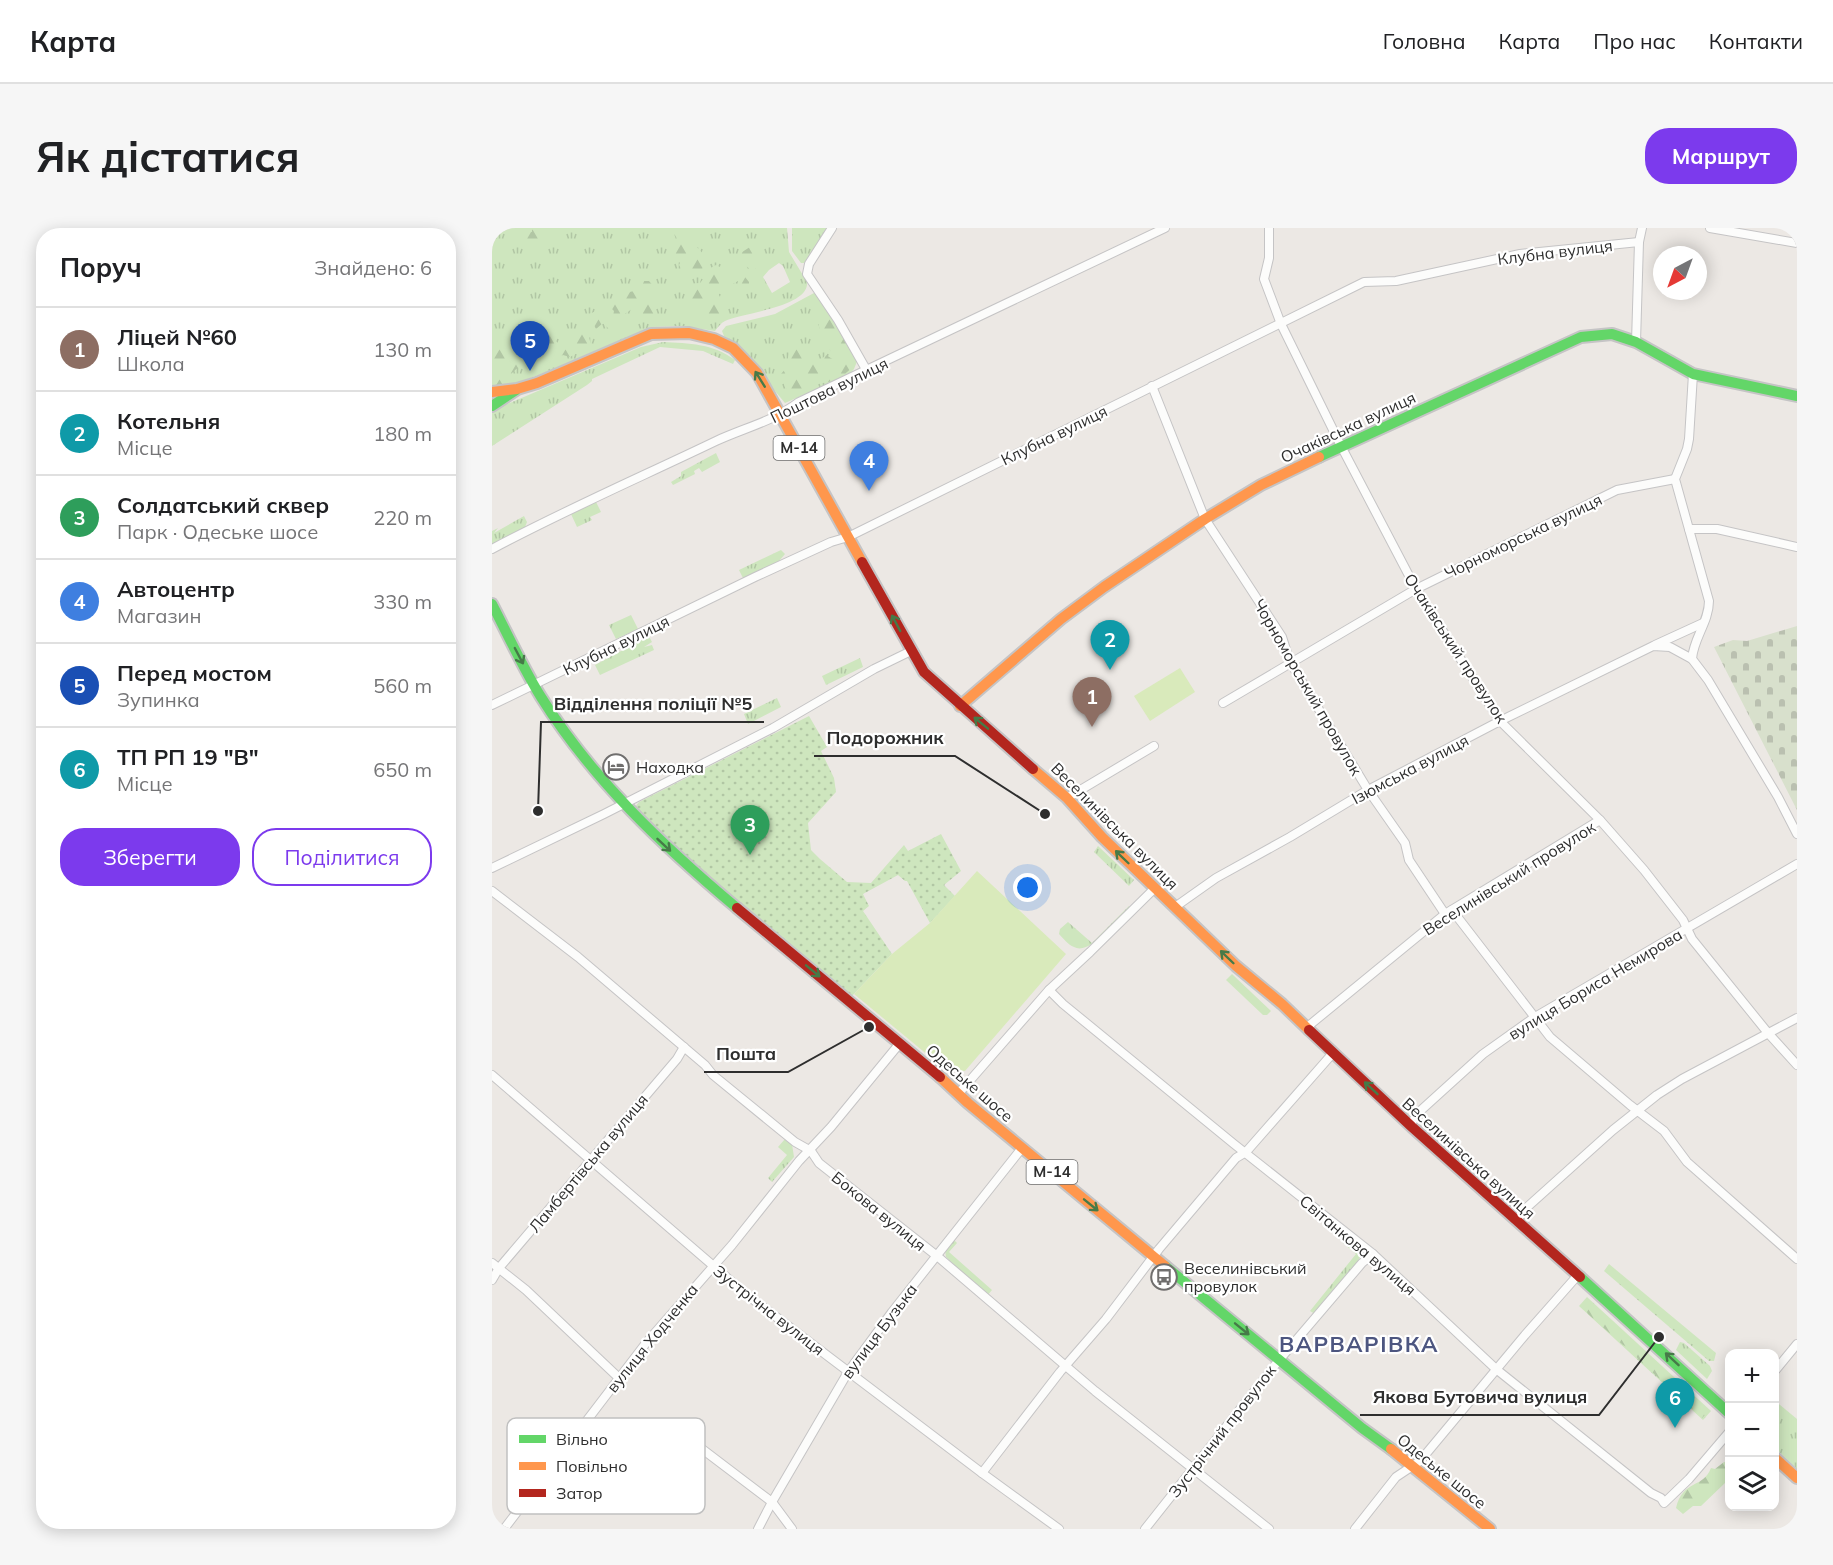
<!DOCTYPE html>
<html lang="uk">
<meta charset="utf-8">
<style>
:root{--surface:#fff;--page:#f6f6f6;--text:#202124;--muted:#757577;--line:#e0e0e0;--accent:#7c3aed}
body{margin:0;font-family:Mulish,sans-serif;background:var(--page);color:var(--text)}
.controls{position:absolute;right:18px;bottom:18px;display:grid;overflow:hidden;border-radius:12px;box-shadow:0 3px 15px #0003}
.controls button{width:54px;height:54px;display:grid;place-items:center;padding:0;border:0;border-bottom:2px solid var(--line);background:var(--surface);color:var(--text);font:30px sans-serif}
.compass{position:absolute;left:1161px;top:18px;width:54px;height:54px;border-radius:50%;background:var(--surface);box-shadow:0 3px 15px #0003;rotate:221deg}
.you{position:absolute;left:536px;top:660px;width:21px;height:21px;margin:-15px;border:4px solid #fff;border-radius:50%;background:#1a73e8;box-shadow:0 0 0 9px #1a73e833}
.badge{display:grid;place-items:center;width:39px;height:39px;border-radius:50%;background:var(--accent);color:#fff;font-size:20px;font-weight:700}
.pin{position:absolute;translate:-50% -50px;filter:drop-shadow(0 2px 3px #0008)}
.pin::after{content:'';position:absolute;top:32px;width:21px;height:18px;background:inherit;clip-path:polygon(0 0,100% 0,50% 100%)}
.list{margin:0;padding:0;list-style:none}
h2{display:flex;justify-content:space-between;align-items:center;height:78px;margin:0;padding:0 24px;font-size:26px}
h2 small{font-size:20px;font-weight:400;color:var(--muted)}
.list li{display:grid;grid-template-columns:39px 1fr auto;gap:18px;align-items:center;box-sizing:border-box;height:84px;padding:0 24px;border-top:2px solid var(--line)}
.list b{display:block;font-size:22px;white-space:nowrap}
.list p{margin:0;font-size:20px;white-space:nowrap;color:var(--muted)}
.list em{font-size:20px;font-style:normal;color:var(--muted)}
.actions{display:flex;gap:12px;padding:18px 24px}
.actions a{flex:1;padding:14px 0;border:2px solid var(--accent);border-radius:24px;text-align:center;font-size:21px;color:var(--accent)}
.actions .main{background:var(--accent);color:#fff}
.icon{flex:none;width:33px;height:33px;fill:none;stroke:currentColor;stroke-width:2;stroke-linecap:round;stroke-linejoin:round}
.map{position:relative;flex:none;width:1305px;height:1301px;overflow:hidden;border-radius:24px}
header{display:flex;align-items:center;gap:36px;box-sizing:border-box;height:84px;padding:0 30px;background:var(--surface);border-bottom:2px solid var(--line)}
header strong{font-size:28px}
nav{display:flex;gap:33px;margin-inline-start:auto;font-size:21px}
.intro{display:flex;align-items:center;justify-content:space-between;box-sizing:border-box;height:144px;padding:0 36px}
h1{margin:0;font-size:42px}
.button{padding:15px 27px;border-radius:24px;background:var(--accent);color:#fff;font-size:21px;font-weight:700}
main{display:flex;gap:36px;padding:0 36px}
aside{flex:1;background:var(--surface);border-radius:24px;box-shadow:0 3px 15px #0003}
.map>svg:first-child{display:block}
</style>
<header>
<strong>Карта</strong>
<nav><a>Головна</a><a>Карта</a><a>Про нас</a><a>Контакти</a></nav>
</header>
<div class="intro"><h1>Як дістатися</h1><a class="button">Маршрут</a></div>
<main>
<aside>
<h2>Поруч<small>Знайдено: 6</small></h2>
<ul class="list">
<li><span class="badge" style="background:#8d6e63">1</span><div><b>Ліцей №60</b><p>Школа</p></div><em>130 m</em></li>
<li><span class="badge" style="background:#0f9aa8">2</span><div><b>Котельня</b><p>Місце</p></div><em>180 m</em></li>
<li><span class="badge" style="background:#2e9e5b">3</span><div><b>Солдатський сквер</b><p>Парк · Одеське шосе</p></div><em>220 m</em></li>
<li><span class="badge" style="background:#3f7fe0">4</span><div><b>Автоцентр</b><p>Магазин</p></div><em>330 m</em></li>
<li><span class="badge" style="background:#1a4fb4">5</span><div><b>Перед мостом</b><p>Зупинка</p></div><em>560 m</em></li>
<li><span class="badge" style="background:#0f9aa8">6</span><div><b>ТП РП 19 &quot;В&quot;</b><p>Місце</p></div><em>650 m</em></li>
</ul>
<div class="actions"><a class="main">Зберегти</a><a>Поділитися</a></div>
</aside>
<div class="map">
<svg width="1305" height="1301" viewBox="0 0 1305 1301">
<defs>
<pattern id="grass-tufts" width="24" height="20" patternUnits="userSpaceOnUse" patternTransform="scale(1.5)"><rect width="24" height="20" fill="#cee6be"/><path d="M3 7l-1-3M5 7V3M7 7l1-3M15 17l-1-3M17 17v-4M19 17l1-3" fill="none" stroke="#b1c6a4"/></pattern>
<pattern id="forest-firs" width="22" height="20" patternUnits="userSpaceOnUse" patternTransform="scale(1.5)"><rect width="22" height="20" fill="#cee6be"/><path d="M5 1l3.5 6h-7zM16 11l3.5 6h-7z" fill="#b1c6a4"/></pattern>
<pattern id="cemetery-stones" width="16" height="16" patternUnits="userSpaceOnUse" patternTransform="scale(1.5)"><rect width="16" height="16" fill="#d8e0cc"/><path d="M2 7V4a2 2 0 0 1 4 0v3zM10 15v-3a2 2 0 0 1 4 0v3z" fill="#bac0b0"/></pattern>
<pattern id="park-dots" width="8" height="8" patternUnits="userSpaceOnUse" patternTransform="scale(1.5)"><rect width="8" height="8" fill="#cee6be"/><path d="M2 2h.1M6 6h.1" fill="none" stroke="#b1c6a4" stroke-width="1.8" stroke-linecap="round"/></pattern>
</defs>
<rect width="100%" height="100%" fill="#ece8e4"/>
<g fill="url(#grass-tufts)" fill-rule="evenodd">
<path d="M0,0h295l2,24 18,30c3,25 -65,31 -82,39 -4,2 -7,6 -10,10l-34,-5 -30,1 -105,45 -31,12 -23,4zM287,35l4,3 7,16 -18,11 -9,-16 6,-7z"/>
<path d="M300,0h38l-26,35h-3l-9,-12z"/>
<path d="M322,65l3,1 20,27 21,38 -4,10 -5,6 -64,28 -50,-60 -11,-7 -2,-5 4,-5 49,-12z"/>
<path d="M171,114c26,1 51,2 72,18l-2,4 -30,-13 -43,-4 -68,32v2l-5,4 -95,61v-33l11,-7 138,-59z"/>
<path d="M224,225l4,9 -18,10 -3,-4 -5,3 1,3 -22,11 -2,-3 10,-6v-4z"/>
<path d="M104,274l5,10 -11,5 2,3 -15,7 -6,-13z"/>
<path d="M32,288l3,6 -2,5 -33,19v-15l6,-3 -4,5z"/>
<path d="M289,322l4,4 -6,7 -36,17 -4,-8z"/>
<path d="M139,387l7,14 -22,10 -7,-14z"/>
<path d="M157,408l3,6 -8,5 8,-2 2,5 -54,25 -5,-10z"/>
<path d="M368,430l3,9 -37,18 -4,-9z"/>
<path d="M285,470l4,9 -33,17 -4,-10z"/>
<path d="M606,618l36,34 -5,6 -35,-34z"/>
<path d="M637,678l1,1c-11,12 -40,49 -56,40 -6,-2 -11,-9 -15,-13l1,-5 8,-7 24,21z"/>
<path d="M740,746l39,37 -4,4h-4l-37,-35z"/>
<path d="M293,911l7,5 2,13 -22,25 -4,-4 19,-23 -9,-8z"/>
<path d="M461,1011l4,4 -8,9 43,38 -5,6 -41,-39 -1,-7z"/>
<path d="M850,1014h5l10,8 4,6 -12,18 -34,40 -5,-3 46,-57z"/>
<path d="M1117,1036l107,89 -2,8h-5l-105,-90z"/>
<path d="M1095,1069l124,114 -8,9 -124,-114z"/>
<path d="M1188,1114l4,1 26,23 2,5 -5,8 -31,-29z"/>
<path d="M1282,1172l23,19v50l-22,-21z"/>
</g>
<g fill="url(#forest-firs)">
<path d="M40,0h16l2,2 -1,6 -10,9 -4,10 -6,-3 -7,-17 3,-4 7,1z"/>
<path d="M169,0h25l8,16 14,15 1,2c-6,11 -16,13 -27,9l-3,-5 3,-7 -12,-2 -3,-4 4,-9 6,-3c-1,-7 -9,-11 -16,-12z"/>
<path d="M261,17h6l1,5 -7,5 6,9 -1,3 -6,4 -7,-6 -9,-2 -3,-3 3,-4z"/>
<path d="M224,37l4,2v7l3,2 9,-5 9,1 8,10v6l-6,1 -5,-8 -7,4 -11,-2 -4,6 6,12 5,6 -2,13 -3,1 -7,-5 -7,4 -6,-4 -7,2 -10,-16 3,-5 -2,-8 5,-5 9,-1 4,-5 1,-7z"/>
<path d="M152,53h5l6,7c-1,4 -3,7 -3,10 -1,10 11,13 -1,24l-8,-1 -1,-11 -7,-3 -15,10 -4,13h-6l-7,-7 -7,6 -3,-6 -9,1 -5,-9h8l9,-4 9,2 4,4 4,-1 1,-5 -4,-4c3,-16 18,-14 30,-17z"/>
<path d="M333,82l8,7 22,40 -1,9c-11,10 -22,18 -36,17l-3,7 -10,6 -8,-6 -8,1 -4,-4 -4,-13 6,-7c0,-11 4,-24 18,-21l10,15 3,1 8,-7 8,5 6,-5 -3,-4 -5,1c-6,-5 -15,-23 -13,-32 1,-3 3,-6 4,-9z"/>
<path d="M59,97l5,1 4,4 -5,10 3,3 19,-12 6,-1 6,7 2,8 -21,12 -7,-2 -14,8c-10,-4 -28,0 -36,9 -4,4 -5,9 -7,14l-14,2v-47l21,-2 4,3 -1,6h9l5,-4 -2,-6 1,-4 16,-2z"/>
<path d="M1097,1078c13,2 38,28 45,40l-3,3 -8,-4 -35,-31 -2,-4z"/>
<path d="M1147,1121l6,2 64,60 -7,7 -64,-59 -3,-5z"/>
<path d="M1232,1234l5,1v24l-4,-4 -24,23h-8l-10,8 -7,-6c7,-29 27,-19 35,-40l4,1z"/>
</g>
<path fill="url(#cemetery-stones)" d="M1305,398v184l-83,-163 19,-7 14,1z"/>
<path fill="url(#park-dots)" d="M317,488l18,31 -6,4 13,27 2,14 -28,31 3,27 9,9 27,23 24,1 33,-38 4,6 33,-17 20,37 -17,14 11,11 -25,27 -23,-42h-2l-7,-6 -35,19 6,12 -6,5 29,43 -40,42 -173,-144 -44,-45 4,-5z"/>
<g fill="#d9eabb">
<path d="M688,440l15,24 -45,29 -16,-25z"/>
<path d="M485,643l89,83 -101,117 -19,-1 -92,-76 38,-40 38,-31z"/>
</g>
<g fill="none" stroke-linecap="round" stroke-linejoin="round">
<g stroke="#c5c4c5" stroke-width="10">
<g id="street">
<path d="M340,0l-23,36 -2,10 31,46 29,51"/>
<path d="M777,0v30l-5,21 17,45 60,122 75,143 84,132 100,99 44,50 39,50 9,19 76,94 29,32"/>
<path d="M1218,0l87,15"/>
<path d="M1144,114l3,-100 3,-14"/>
<path d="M1201,146l-4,65 -2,10 -12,30 34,122c0,21 -16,38 -17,58l16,21 70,117 19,37"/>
<path d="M660,158l53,133 77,118 8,25 78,128 37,53 4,17 36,54"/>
<path d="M1197,301h28l80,18"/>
<path d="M0,321c73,-39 149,-72 224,-108 28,-13 58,-20 83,-39l366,-174"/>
<path d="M1163,417l48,-22"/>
<path d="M731,475l193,-114 201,-99 58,-11"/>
<path d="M0,477l263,-128 76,-35 17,-5 516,-255 32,-1 124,-27 119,-12"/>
<path d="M575,570l87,-52"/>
<path d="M0,640l112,-54 169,-86 101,-59 37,-18"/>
<path d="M0,663l86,66 127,108 8,10 82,67 16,9 8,12 118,93 158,135 174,138"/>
<path d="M683,679l41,-29 74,-41 78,-47 132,-69 153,-75 17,1 22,12"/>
<path d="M960,682l98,127 80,68 34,26 23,31 110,97"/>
<path d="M557,762l14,14 171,140 139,110 123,115 155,124 10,5 3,5 25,-24 41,-48"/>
<path d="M814,800l139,-114 155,-94"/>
<path d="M0,847l254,219 236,179 77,56"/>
<path d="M467,865l90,-103 41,-38 65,-64"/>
<path d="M918,897l9,-13 64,-58 52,-37 262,-153"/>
<path d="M1024,993l9,-12 88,-79 44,-35 25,-16 115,-61"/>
<path d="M0,1035l34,27 93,88"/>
<path d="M0,1052l7,-12 178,-209 7,-12"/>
<path d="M1282,1144l23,-28"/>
<path d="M193,1208l87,66 20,27"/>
<path d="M490,1245l78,-101 46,-53 53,-70 77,-91 10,-6 87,-99"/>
<path d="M12,1301l142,-186 86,-98 67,-84 32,-34 69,-84"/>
<path d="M266,1301l14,-27 76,-130 44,-60 130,-164"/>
<path d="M653,1301l130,-164 87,-102 11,-9"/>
<path d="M863,1301l41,-52 24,-16 105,-126 53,-60"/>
</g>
</g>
<g stroke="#c5c4c5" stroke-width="14">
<g id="fast">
<path d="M0,178l24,-16"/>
<path d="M827,229l262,-120 31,-3 24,8 57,32 104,22"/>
<path d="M0,376c16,31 31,64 49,93 52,83 122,149 196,211"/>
<path d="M673,1038l197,162 29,21"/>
<path d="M1088,1049l150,137"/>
</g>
</g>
<g stroke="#c5c4c5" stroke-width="14">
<g id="slow">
<path d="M0,164l25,-3 20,-6 114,-49 38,-1 25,6 19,9 24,25 105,189"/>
<path d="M468,478l101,-87 43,-32 101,-68 56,-34 58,-28"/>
<path d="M541,541l34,29 35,39 134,129 46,38 27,26"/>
<path d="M448,849l28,26 197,163"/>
<path d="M899,1221l99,80"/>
<path d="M1282,1229l23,21"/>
</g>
</g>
<g stroke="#c5c4c5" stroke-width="14">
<g id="jam">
<path d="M370,334l62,110 109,97"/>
<path d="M245,680l203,169"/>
<path d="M817,802l103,97 168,150"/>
</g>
</g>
<use href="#street" stroke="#fcfcfb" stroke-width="8"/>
<use href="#fast" stroke="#63d668" stroke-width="10"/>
<use href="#slow" stroke="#ff974d" stroke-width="10"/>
<use href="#jam" stroke="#b3261e" stroke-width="10"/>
</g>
<defs><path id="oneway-shaft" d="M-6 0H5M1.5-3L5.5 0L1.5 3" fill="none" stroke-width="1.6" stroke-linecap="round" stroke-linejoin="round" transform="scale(1.5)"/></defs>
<g stroke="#467a48">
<use href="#oneway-shaft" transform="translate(268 151) rotate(-122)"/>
<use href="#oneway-shaft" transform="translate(404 395) rotate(-118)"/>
<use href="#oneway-shaft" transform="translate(27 428) rotate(62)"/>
<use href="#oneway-shaft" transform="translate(489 495) rotate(-141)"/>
<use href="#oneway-shaft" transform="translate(172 617) rotate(43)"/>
<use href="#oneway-shaft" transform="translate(630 629) rotate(-136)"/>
<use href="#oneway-shaft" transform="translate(735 729) rotate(-136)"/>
<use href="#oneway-shaft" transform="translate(321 743) rotate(39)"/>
<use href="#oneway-shaft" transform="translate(879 860) rotate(-137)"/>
<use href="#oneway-shaft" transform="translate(599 977) rotate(39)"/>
<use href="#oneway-shaft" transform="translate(750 1101) rotate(39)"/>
<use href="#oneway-shaft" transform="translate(1180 1131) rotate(-137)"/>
</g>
<defs>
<g id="hotel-ring" transform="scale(1.35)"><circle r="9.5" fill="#fff" stroke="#706f6e" stroke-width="1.5"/><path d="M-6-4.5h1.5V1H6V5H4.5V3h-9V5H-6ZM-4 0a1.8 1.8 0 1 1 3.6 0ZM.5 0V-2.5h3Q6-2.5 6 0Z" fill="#706f6e"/></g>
<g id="bus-ring" transform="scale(1.35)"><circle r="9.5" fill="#fff" stroke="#706f6e" stroke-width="1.5"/><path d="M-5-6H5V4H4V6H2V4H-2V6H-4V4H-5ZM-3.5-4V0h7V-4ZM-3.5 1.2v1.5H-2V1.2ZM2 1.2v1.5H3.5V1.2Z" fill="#706f6e"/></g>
</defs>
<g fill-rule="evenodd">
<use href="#hotel-ring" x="124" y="539"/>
<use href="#bus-ring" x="672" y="1049"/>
</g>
<g text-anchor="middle" stroke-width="4.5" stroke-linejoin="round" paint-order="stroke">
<g fill="#fff" stroke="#6d6d6d" stroke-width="1.5">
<rect x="281.5" y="208" width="51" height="24" rx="4.5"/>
<rect x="534.5" y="932" width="51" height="24" rx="4.5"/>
</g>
<g font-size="15" font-weight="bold" fill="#2e2e2e">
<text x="307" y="225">М-14</text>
<text x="560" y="949">М-14</text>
</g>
<g font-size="16" fill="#2e2e2e" stroke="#fff">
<text transform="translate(1063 24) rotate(-7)" y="6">Клубна вулиця</text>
<text transform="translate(337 162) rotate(-26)" y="6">Поштова вулиця</text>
<text transform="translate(856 199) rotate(-25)" y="6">Очаківська вулиця</text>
<text transform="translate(562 207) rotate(-26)" y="6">Клубна вулиця</text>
<text transform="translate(1031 308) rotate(-26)" y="6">Чорноморська вулиця</text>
<text transform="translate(124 417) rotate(-26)" y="6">Клубна вулиця</text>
<text transform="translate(964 420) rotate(57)" y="6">Очаківський провулок</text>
<text transform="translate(816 459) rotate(60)" y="6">Чорноморський провулок</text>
<text transform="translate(918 541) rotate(-28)" y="6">Ізюмська вулиця</text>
<text transform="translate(623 598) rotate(45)" y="6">Веселинівська вулиця</text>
<text transform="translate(1017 650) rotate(-32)" y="6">Веселинівський провулок</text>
<text transform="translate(1103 756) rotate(-31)" y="6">вулиця Бориса Немирова</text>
<text transform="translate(478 855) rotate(41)" y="6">Одеське шосе</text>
<text transform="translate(977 930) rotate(42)" y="6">Веселинівська вулиця</text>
<text transform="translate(96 935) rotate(-50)" y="6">Ламбертівська вулиця</text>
<text transform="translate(387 983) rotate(39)" y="6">Бокова вулиця</text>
<text transform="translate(866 1017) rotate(40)" y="6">Світанкова вулиця</text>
<text transform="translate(277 1082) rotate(38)" y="6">Зустрічна вулиця</text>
<text transform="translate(387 1103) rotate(-53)" y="6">вулиця Бузька</text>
<text transform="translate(160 1110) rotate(-51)" y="6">вулиця Ходченка</text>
<text transform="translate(730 1203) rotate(-52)" y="6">Зустрічний провулок</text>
<text transform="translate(950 1243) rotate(39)" y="6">Одеське шосе</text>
</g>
<g font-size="16" fill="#2e2e2e" stroke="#fff" text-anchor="start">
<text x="144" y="545">Находка</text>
<text x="692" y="1046">Веселинівський<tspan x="692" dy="18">провулок</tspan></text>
</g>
<g font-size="22" font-weight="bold" letter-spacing="1.5" fill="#4d5680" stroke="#fff">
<text x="867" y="1124">ВАРВАРІВКА</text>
</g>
</g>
<rect x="15" y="1190" width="198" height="96" rx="9" fill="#fff" stroke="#c0c0c0" stroke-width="1.5"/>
<rect x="27" y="1207" width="27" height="8" fill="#63d668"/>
<rect x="27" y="1234" width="27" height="8" fill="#ff974d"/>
<rect x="27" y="1261" width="27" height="8" fill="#b3261e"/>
<g font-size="16" fill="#2e2e2e">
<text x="64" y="1217">Вільно</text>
<text x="64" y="1244">Повільно</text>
<text x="64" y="1271">Затор</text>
</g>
<path fill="none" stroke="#2e2e2e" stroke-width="2" d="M46 583L49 494H272M553 586L463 528H322M377 799L296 844H212M1167 1109L1107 1187H868"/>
<g fill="#2e2e2e" stroke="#fff" stroke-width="2">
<circle cx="46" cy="583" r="6"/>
<circle cx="553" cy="586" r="6"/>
<circle cx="377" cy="799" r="6"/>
<circle cx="1167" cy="1109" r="6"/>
</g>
<g font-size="18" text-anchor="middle" font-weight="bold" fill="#2e2e2e" stroke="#fff" stroke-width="4.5" stroke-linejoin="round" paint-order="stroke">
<text x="161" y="482">Відділення поліції №5</text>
<text x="393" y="516">Подорожник</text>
<text x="254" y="832">Пошта</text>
<text x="988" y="1175">Якова Бутовича вулиця</text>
</g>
</svg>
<div class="controls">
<button>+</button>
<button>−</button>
<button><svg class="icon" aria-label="layers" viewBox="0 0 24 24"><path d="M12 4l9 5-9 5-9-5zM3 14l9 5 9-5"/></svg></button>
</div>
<svg class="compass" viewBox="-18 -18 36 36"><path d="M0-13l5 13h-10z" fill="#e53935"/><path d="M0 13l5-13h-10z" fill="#757577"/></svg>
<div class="you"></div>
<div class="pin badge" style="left:600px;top:499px;background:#8d6e63">1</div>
<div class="pin badge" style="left:618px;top:442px;background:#0f9aa8">2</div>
<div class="pin badge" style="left:258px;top:627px;background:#2e9e5b">3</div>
<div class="pin badge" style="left:377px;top:263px;background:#3f7fe0">4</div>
<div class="pin badge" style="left:38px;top:143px;background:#1a4fb4">5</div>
<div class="pin badge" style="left:1183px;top:1200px;background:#0f9aa8">6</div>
</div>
</main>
